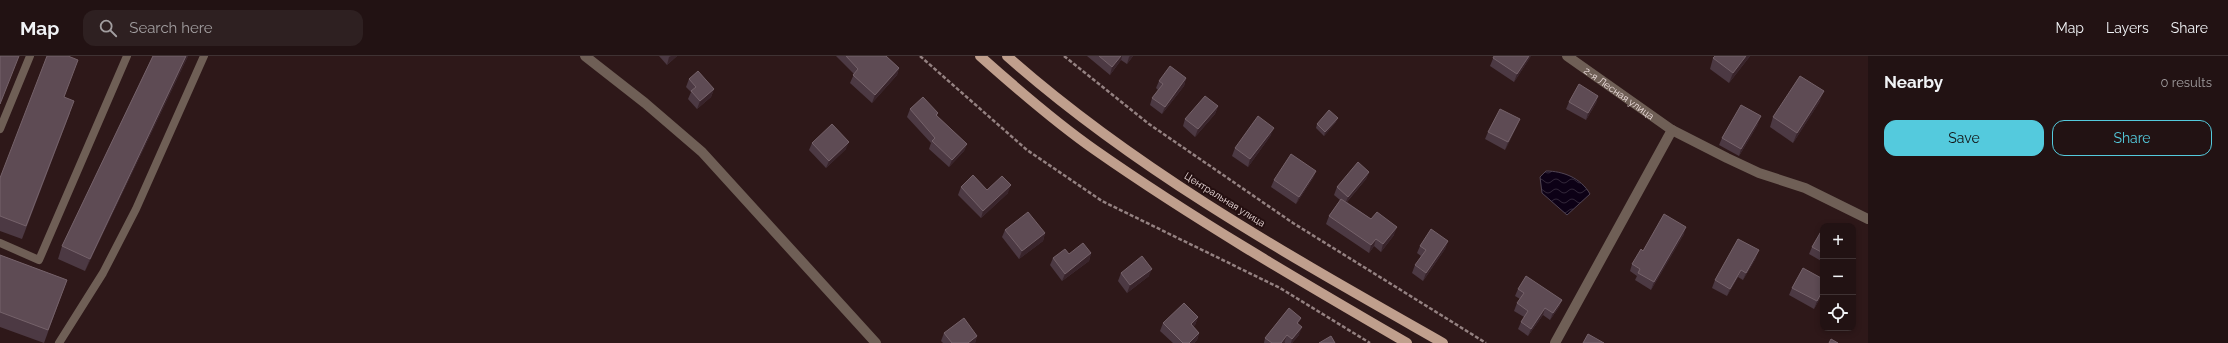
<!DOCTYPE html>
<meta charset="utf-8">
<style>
:root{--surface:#221213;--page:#2e2021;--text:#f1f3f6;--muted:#a29ea0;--line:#3f3233;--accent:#54cadd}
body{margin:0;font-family:Raleway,sans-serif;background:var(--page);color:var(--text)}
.controls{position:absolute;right:12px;bottom:12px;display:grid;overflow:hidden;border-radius:8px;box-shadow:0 2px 6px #0003}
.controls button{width:36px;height:36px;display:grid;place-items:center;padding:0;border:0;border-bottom:1px solid var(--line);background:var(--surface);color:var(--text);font:20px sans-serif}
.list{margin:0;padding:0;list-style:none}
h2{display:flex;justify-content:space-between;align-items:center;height:52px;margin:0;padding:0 16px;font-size:17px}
h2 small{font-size:13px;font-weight:400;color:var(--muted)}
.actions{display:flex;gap:8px;padding:12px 16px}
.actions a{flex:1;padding:9px 0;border:1px solid var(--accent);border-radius:12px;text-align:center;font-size:14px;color:var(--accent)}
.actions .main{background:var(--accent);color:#111}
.icon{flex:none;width:22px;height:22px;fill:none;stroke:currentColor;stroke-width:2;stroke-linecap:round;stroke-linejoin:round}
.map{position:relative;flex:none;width:1868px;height:287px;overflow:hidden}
header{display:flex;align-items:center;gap:24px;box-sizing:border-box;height:56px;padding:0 20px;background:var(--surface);border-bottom:1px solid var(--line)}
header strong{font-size:19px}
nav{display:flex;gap:22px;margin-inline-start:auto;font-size:14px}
.search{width:280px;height:36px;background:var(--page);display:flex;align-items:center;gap:10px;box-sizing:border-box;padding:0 14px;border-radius:12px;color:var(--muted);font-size:15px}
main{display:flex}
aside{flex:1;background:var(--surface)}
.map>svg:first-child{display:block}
</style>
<header>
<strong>Map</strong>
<div class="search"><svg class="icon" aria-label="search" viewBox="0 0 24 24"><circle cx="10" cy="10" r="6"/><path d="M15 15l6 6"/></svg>Search here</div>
<nav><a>Map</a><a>Layers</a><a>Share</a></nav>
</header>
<main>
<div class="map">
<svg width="1868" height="287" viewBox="0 0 1868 287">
<defs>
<pattern id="water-waves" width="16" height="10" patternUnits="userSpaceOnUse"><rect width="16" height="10" fill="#0d0116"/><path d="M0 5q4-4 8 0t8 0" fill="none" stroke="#312638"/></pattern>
</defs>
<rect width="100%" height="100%" fill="#2e1819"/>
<path fill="url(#water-waves)" stroke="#514453" d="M1546,115c17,0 35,7 44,23l-23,21 -25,-22 -2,-16z"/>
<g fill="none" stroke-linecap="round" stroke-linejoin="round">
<g stroke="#948181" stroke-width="2.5" stroke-dasharray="4 2" stroke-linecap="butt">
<path d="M920,0l107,94 75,51 178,87 90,55"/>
<path d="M1064,0l85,68 144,99 193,120"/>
</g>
<g stroke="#6f5f56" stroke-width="8">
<path d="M0,73l30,-73"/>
<path d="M0,187l39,17 88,-204"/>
<path d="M59,287l44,-70 33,-64 68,-153"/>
</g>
<g stroke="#6f5f56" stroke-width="10">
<path d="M585,0l60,47 57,49 174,191"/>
<path id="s1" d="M1567,0l105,74 55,28 32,15 46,15 63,31"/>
<path d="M1555,287l117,-213"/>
</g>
<g stroke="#c09f8d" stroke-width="10">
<path d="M980,0c37,33 75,66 115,94 100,70 207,132 312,193"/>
<path d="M1007,0c131,116 285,201 436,287"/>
</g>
</g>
<g fill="#4c3943">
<path d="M153,0h35l-103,215 -27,-12 4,-13z"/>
<path d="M659,0h18l-10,9z"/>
<path d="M836,0h50l13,12 -2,7 -25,28 -22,-20 4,-9z"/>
<path d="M1087,0h46l-6,8 -6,-4 -11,15z"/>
<path d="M1494,0h37l-17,26 -24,-16z"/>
<path d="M1750,0l-21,27 -19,-14 3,-11z"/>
<path d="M1186,22l-2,8 -22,28 -12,-9 2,-7 6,-8 -2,-2 3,-7z"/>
<path d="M689,23l25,10 -3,8 -14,12 -9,-10 3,-7 -5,-5z"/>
<path d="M1598,40l-2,7 -10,17 -20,-11 3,-7z"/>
<path d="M64,41l6,16 -48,126 -22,-8v-53z"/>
<path d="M1820,45l-27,42 -23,-16 3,-10z"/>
<path d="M1218,50l-3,8 -20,23 -12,-11 2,-7z"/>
<path d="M910,53l28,4 -1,3 30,28 -3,7 -15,16 -20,-18 2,-6 -24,-26z"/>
<path d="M1520,63l-3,7 -12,24 -20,-11 3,-7z"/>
<path d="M1336,66l-12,14 -8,-8 1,-4z"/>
<path d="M1758,68l-19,32 -20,-11 3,-7z"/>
<path d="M1271,79l-23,32 -16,-11 3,-8z"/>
<path d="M812,87l34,6 -20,19 -17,-18z"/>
<path d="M1316,115l-3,7 -17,26 -25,-17 3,-7z"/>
<path d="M1369,116l-3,7 -19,23 47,33 -13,17 -7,-6 -5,7 -43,-29 3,-8 11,-16 -6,-5 3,-8z"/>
<path d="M961,131l26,3 21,3 -27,25 -23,-23z"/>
<path d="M1823,172v34l-14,-8 3,-7z"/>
<path d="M1005,174l40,3 -2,8 -24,18 -17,-22z"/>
<path d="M1684,178l-33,56 -16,-10 2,-4 -7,-5 2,-7 11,-13z"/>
<path d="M1448,185l-3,8 -22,32 -11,-8 3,-8 6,-9 -4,-3 3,-7z"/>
<path d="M1091,197l-2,8 -27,20 -12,-16 3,-7 16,-4z"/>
<path d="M0,199l67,25 -23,63 -44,-16z"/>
<path d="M1756,202l-13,22 -5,-3 -11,19 -15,-8 3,-8z"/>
<path d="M1121,217l28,3 -22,17 -9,-12z"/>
<path d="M1792,232l31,5 -9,16 -25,-14z"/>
<path d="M1518,233l44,11 -3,7 -9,13 -7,-5 -15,21 -10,-7 3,-7 3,-5 -10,-6 3,-8 3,-4 -5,-3z"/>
<path d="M1198,261l-3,8 -2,1 6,7 -2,7 -3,3h-21l-13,-12 3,-8z"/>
<path d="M1301,262l-3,6 1,11 -7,8h-7l-1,-1v1h-20l1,-5z"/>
<path d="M944,277l33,3 -2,7h-32l-2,-2z"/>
</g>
<g fill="#39242b">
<path d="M186,0h2l-103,215 5,-12z"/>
<path d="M671,0h6l-10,9 2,-8z"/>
<path d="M1121,0h1l-1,4 -11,15 2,-8z"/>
<path d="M1130,0h3l-6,8 2,-7z"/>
<path d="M1529,0h2l-17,26 3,-8z"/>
<path d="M1746,0h4l-21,27 4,-10z"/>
<path d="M899,12l-2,7 -25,28 3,-8z"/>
<path d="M1186,22l-2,8 -22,28 3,-7z"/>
<path d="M714,33l-3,8 -14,12 3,-8z"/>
<path d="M1824,35l-4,10 -27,42 4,-10z"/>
<path d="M1598,40l-2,7 -10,17 2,-7z"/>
<path d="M1218,50l-3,8 -20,23 3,-8z"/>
<path d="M1761,60l-3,8 -19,32 2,-7z"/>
<path d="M1338,62l-2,4 -12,14 1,-4z"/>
<path d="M1520,63l-3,7 -12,24 3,-8z"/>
<path d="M1274,72l-3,7 -23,32 2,-8z"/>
<path d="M849,86l-3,7 -20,19 3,-7z"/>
<path d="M967,88l-3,7 -15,16 3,-7z"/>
<path d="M1316,115l-3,7 -17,26 3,-7z"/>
<path d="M1369,116l-3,7 -21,25 3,-7z"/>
<path d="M1011,129l-3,8 -27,25 2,-7z"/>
<path d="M1397,171l-3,8 -13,17 2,-8z"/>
<path d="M1686,171l-2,7 -33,56 3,-8z"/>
<path d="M1045,177l-2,8 -24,18 3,-8z"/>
<path d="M1376,183l-2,7 -5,7 2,-8z"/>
<path d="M1448,185l-3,8 -22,32 3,-8z"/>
<path d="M1759,194l-3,8 -13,22 3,-7z"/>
<path d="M1091,197l-2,8 -27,20 3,-7z"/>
<path d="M1152,213l-3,7 -22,17 3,-8z"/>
<path d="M1741,214l-3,7 -11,19 3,-7z"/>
<path d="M1823,234v3l-9,16 3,-8z"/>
<path d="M1562,244l-3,7 -9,13 3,-7z"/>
<path d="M1545,252l-2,7 -15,21 3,-7z"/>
<path d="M1198,261l-3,8 -7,6 3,-7z"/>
<path d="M1301,262l-3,7 -1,-2z"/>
<path d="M1302,271l-3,8 -7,8h-1l1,-4z"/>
<path d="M1199,277l-2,7 -3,3h-5z"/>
<path d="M1287,279l-3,8h-3z"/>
<path d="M977,280l-2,7h-7z"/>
</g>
<g fill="#5e4b54" stroke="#75626a">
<path d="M0,0h19l-19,48z"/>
<path d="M47,0h21l10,4 -14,37 10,4 -48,125 -26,-10v-38z"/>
<path d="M153,0h33l-96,203 -28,-13z"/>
<path d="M846,0h40l13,12 -24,27 -22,-20 5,-6z"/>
<path d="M1099,0h22l-9,11z"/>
<path d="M1494,0h35l-12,18 -24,-16z"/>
<path d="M1715,0h31l-13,17 -20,-15z"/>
<path d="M1170,10l16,12 -21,29 -13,-9 11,-14 -4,-3z"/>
<path d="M698,15l16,18 -14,12 -9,-10 5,-4 -7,-8z"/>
<path d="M1800,20l24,15 -27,42 -24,-16z"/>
<path d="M1579,28l19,12 -10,17 -19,-11z"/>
<path d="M1205,40l13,10 -20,23 -13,-10z"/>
<path d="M923,41l15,16 -2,2 31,29 -15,16 -20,-19 3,-3 -25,-29z"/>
<path d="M1741,49l20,11 -20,33 -19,-11z"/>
<path d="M1500,53l20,10 -12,23 -20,-10z"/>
<path d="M1329,54l9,8 -13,14 -8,-8z"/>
<path d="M1258,60l16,12 -24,31 -15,-11z"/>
<path d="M832,68l17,18 -20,19 -17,-18z"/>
<path d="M1291,98l25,17 -17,26 -25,-17z"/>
<path d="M1358,106l11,10 -21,25 -11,-10z"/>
<path d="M973,119l14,15 15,-14 9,9 -28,26 -22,-24z"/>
<path d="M1341,143l30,20 6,-7 20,15 -14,17 -7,-5 -5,6 -42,-29z"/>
<path d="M1028,156l17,21 -23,18 -17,-21z"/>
<path d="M1664,158l22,13 -32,55 -16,-9 2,-4 -8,-5 9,-15 2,2z"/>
<path d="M1823,172v25l-11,-6z"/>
<path d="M1431,173l17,12 -22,32 -11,-8 11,-15 -6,-4z"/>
<path d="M1738,183l21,11 -13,23 -5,-3 -11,19 -15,-9z"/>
<path d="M1083,187l8,10 -26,21 -12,-16 12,-9 4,5z"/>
<path d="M0,199l67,25 -19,50 -48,-18z"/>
<path d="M1142,200l10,13 -22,16 -9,-12z"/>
<path d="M1803,212l20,11v11l-6,11 -25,-13z"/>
<path d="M1526,220l36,24 -9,13 -8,-5 -14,21 -10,-7 7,-11 -11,-8 7,-10 -6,-4z"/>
<path d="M1184,247l14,14 -7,7 8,9 -10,10h-6l-20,-20z"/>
<path d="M1289,252l12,10 -4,5 5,4 -10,12 -5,-4 -6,8h-9l-7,-5z"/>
<path d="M964,262l13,18 -9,7h-16l-8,-10z"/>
<path d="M1588,278l16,9h-21z"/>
<path d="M1331,280l4,7h-16z"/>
<path d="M1831,283l7,4h-9z"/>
</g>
<g text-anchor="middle" stroke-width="4" stroke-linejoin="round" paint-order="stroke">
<g font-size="10" fill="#f1e1e1" stroke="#240f10">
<text dy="4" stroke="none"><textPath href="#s1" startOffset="64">2-я Лесная улица</textPath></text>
<text transform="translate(1225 143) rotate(32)" y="4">Центральная улица</text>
</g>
</g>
</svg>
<div class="controls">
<button>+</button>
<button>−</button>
<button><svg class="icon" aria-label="locate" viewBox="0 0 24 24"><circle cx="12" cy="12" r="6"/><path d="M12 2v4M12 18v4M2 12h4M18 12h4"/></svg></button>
</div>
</div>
<aside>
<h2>Nearby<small>0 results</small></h2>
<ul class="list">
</ul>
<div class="actions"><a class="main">Save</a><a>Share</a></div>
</aside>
</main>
